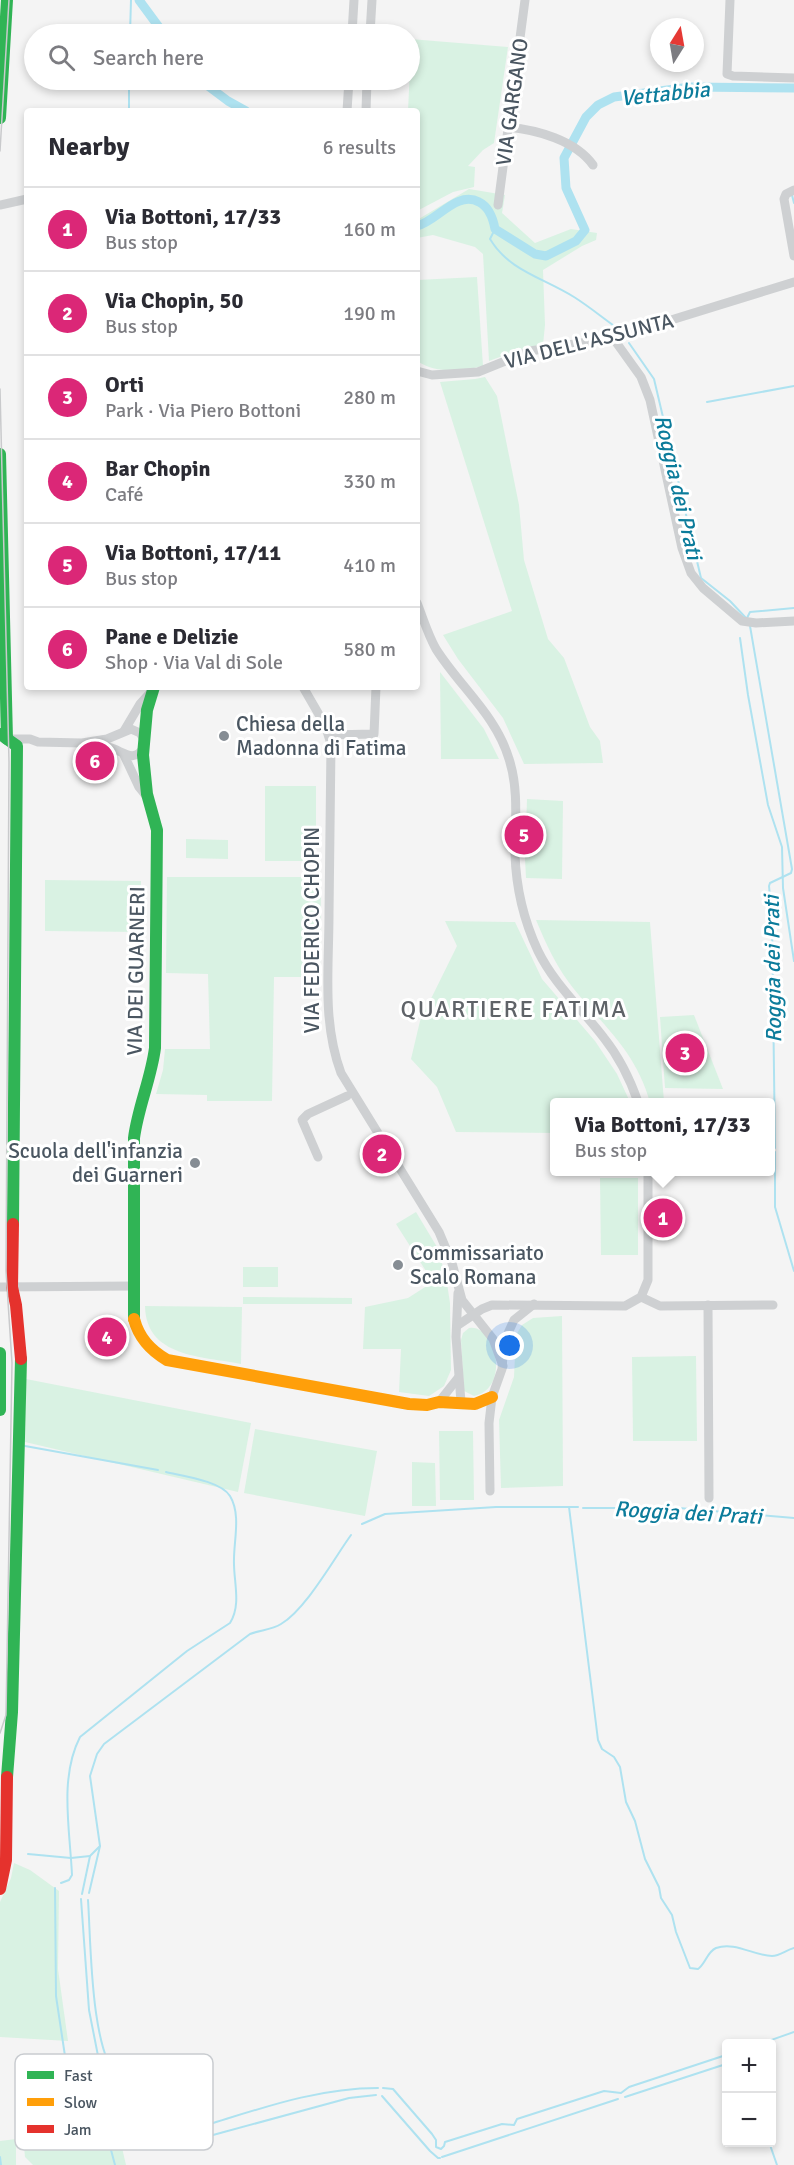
<!DOCTYPE html>
<meta charset="utf-8">
<style>
:root{--surface:#fff;--page:#f2f2f3;--text:#2b2b33;--muted:#7c7c81;--line:#e1e1e2;--accent:#db2777}
body{margin:0;font-family:Signika,sans-serif;background:var(--page);color:var(--text)}
.controls{position:absolute;right:18px;bottom:18px;display:grid;overflow:hidden;border-radius:6px;box-shadow:0 3px 9px #0003}
.controls button{width:54px;height:54px;display:grid;place-items:center;padding:0;border:0;border-bottom:2px solid var(--line);background:var(--surface);color:var(--text);font:30px sans-serif}
.compass{position:absolute;left:650px;top:18px;width:54px;height:54px;border-radius:50%;background:var(--surface);box-shadow:0 3px 9px #0003;rotate:11deg}
.you{position:absolute;left:510px;top:1346px;width:21px;height:21px;margin:-15px;border:4px solid #fff;border-radius:50%;background:#1a73e8;box-shadow:0 0 0 9px #1a73e833}
.badge{display:grid;place-items:center;width:39px;height:39px;border-radius:50%;background:var(--accent);color:#fff;font-size:20px;font-weight:700}
.pin{position:absolute;translate:-50% -50%;border:3px solid #fff;box-shadow:0 2px 6px #0006}
.popup{position:absolute;left:550px;top:1098px;width:225px;height:78px;box-sizing:border-box;display:grid;place-content:center;border-radius:6px;background:var(--surface);filter:drop-shadow(0 2px 4px #0005);font-size:20px;white-space:nowrap;color:var(--muted)}
.popup b{font-size:22px;color:var(--text)}
.popup::after{content:'';position:absolute;left:50%;top:100%;margin-left:-12px;border:12px solid transparent;border-top-color:var(--surface)}
.list{margin:0;padding:0;list-style:none}
h2{display:flex;justify-content:space-between;align-items:center;height:78px;margin:0;padding:0 24px;font-size:26px}
h2 small{font-size:20px;font-weight:400;color:var(--muted)}
.list li{display:grid;grid-template-columns:39px 1fr auto;gap:18px;align-items:center;box-sizing:border-box;height:84px;padding:0 24px;border-top:2px solid var(--line)}
.list b{display:block;font-size:22px;white-space:nowrap}
.list p{margin:0;font-size:20px;white-space:nowrap;color:var(--muted)}
.list em{font-size:20px;font-style:normal;color:var(--muted)}
.icon{flex:none;width:33px;height:33px;fill:none;stroke:currentColor;stroke-width:2;stroke-linecap:round;stroke-linejoin:round}
.map{position:relative;flex:none;width:794px;height:2165px;overflow:hidden}
.search{position:absolute;background:var(--surface);box-shadow:0 3px 9px #0003;left:24px;top:24px;width:396px;height:66px;display:flex;align-items:center;gap:15px;box-sizing:border-box;padding:0 21px;border-radius:33px;color:var(--muted);font-size:22px}
.panel{position:absolute;background:var(--surface);box-shadow:0 3px 9px #0003;left:24px;top:108px;width:396px;height:582px;border-radius:6px}
.map>svg:first-child{display:block}
</style>
<div class="map">
<svg width="794" height="2165" viewBox="0 0 794 2165">
<rect width="100%" height="100%" fill="#f4f4f4"/>
<g fill="#d9f2e3">
<path d="M410,39l98,8 -14,96 -11,7 -15,16 7,1 -1,20 -21,5 -36,19v-100h-9l2,-43z"/>
<path d="M469,189l36,6 -3,18 33,30 36,-14 26,4 -1,7 -14,6 -39,24 2,55 -2,20 -16,2 -38,14 -6,-107 -8,-7 -42,-12 -16,3v-18z"/>
<path d="M477,277l6,89c-21,5 -47,8 -66,-5v-81z"/>
<path d="M485,377l12,19 22,109 5,55 24,79 16,19 26,69 10,14 3,22 -79,1 -21,-46 -45,-59 -15,-24 69,-24 -72,-229 35,-3z"/>
<path d="M440,672l44,57 15,30h-58z"/>
<rect x="265" y="786" width="51" height="75"/>
<path d="M527,799l36,2 -1,78 -36,-1 -1,-20z"/>
<path d="M186,839l42,1v19l-42,-1z"/>
<path d="M167,877h154l-1,100h-46l-2,124h-65v-6l-51,-1 7,-24 2,-21h45l-2,-75 -42,-1z"/>
<path d="M45,880l96,1 -1,51 -95,-1z"/>
<path d="M536,920l114,2 14,180h-14c-17,-59 -55,-81 -87,-128 -11,-17 -19,-35 -27,-54z"/>
<path d="M445,921l70,1 27,57 53,62 22,33 13,28h-75v31l-99,-1 -19,-45 -26,-28 9,-38 37,-75z"/>
<path d="M694,1015l29,74 -58,-1 -5,-71z"/>
<path d="M600,1178h38v77h-37z"/>
<path d="M416,1212l21,35 9,30 4,26 1,67 -7,16 -15,10 -30,-4 2,-43h-38l2,-42 43,-9 25,-16 -37,-58z"/>
<rect x="243" y="1267" width="35" height="20"/>
<path d="M243,1297l109,1v6h-109z"/>
<path d="M145,1306l97,1 -1,57c-38,-8 -95,-6 -96,-58z"/>
<path d="M562,1316l1,170 -62,2 -2,-68 15,-43 2,-42 6,-10 11,-7z"/>
<path d="M469,1328c27,-4 42,60 5,68l-10,-5 -3,-51 2,-7z"/>
<path d="M696,1356l1,85h-64l-1,-84z"/>
<path d="M26,1379l225,44 -13,69 -213,-50z"/>
<path d="M255,1429l122,22 -12,65 -121,-23z"/>
<path d="M439,1431h34l1,69h-34z"/>
<path d="M412,1462l23,1 1,43h-24z"/>
<path d="M14,1863l16,7 29,21 -1,78 10,72 -68,-4v-135l11,-24z"/>
<path d="M114,2113l12,52h-93l-8,-8 -3,-31z"/>
<path d="M16,2139v26h-16v-24z"/>
</g>
<g fill="none" stroke-linecap="round" stroke-linejoin="round">
<g stroke="#aee2f0" stroke-width="2">
<path d="M130,34l1,-34"/>
<path d="M129,111v-31"/>
<path d="M792,195l2,8"/>
<path d="M495,229l-5,10c19,32 54,39 84,58 16,10 30,22 46,33"/>
<path d="M629,343l25,36 47,199 29,23 16,17"/>
<path d="M707,402l87,-16"/>
<path d="M747,618l3,-6 44,-4"/>
<path d="M750,626l42,243 -1,4 -21,10 -1,3 3,32 3,230"/>
<path d="M740,638l8,57 20,110 14,42 1,41 11,73"/>
<path d="M775,1152v55l19,64"/>
<path d="M25,1446l133,24"/>
<path d="M569,1507l29,233 4,9 12,8 6,10 6,35 9,19 10,38 14,28 2,11 11,17 4,17 14,36 8,1c8,-6 9,-17 18,-21 19,-7 38,8 56,8 8,0 14,-6 22,-8"/>
<path d="M583,1508h96l115,10"/>
<path d="M362,1524l23,-10 111,-7h82"/>
<path d="M28,1854l43,4 19,-2"/>
<path d="M61,1883l8,-3 3,-5c-2,-45 -13,-97 8,-138l107,-86 43,-28c12,-19 3,-43 4,-64 0,-19 7,-45 -4,-63 -9,-15 -47,-20 -64,-24"/>
<path d="M55,1888l1,108 12,80 17,19 11,8 5,9 14,53"/>
<path d="M89,1893l11,-47 -10,-70 7,-22 7,-10 146,-110c10,-4 22,-4 31,-10 25,-15 52,-64 70,-89"/>
<path d="M82,1894l8,-38 10,-10"/>
<path d="M81,1899l8,111 12,61 5,10 7,8 75,42 14,5 11,-1 136,-37 27,-3"/>
<path d="M88,1900c3,42 2,150 31,180 10,10 27,16 40,23 16,8 33,17 51,21 55,-17 109,-36 168,-36"/>
<path d="M760,2044l34,-12"/>
<path d="M383,2088l10,1 39,45 4,6v7l5,2 3,-3 1,-4 57,-18 12,1 3,-6 87,-28 17,2 8,-6 97,-32"/>
<path d="M382,2096l48,55 8,7h2"/>
<path d="M625,2097l101,-33"/>
<path d="M769,2142l8,23"/>
<path d="M0,2157l1,8"/>
<path d="M442,2157l176,-58"/>
</g>
<g stroke="#aee2f0" stroke-width="9">
<path d="M139,0l25,34"/>
<path d="M200,80l28,21 18,10"/>
<path d="M417,226c20,-5 40,-36 62,-24 10,5 14,16 16,27l40,25 11,2 30,-15 9,-11 -19,-42 -2,-30 22,-41 12,-12 16,-8 76,-10 104,1"/>
</g>
<g stroke="#ced0d2" stroke-width="9">
<path d="M730,0l-3,74 6,2 61,2"/>
<path d="M352,34l2,-34"/>
<path d="M370,34l2,-34"/>
<path d="M347,111l2,-31"/>
<path d="M366,111l1,-31"/>
<path d="M508,127c29,3 67,13 85,38"/>
<path d="M794,190l-8,4 -2,5 10,57"/>
<path d="M0,205l27,-6"/>
<path d="M498,205l27,-205"/>
<path d="M613,338l28,39 9,23 32,148 9,25 12,15 39,33 14,2 38,-2"/>
<path d="M417,371l15,4 46,-3 52,-21 83,-13 181,-56"/>
<path d="M417,603c6,15 11,32 19,46 24,38 60,66 73,110 10,30 6,64 6,95 1,33 9,67 23,97 16,33 44,58 66,87 16,20 26,41 34,64"/>
<path d="M303,687l22,38 6,19c-1,56 -1,113 -2,170 0,54 -7,108 12,159l98,159 13,31 10,37 31,39 10,27"/>
<path d="M124,731l16,-27 10,-11"/>
<path d="M329,735l45,-1 2,-47"/>
<path d="M7,739h23l8,3 44,1 25,-4 24,-10 9,4 4,6"/>
<path d="M93,744c7,1 14,2 21,5 12,5 21,13 30,-2"/>
<path d="M124,755l15,32 8,10"/>
<path d="M318,1157l-16,-37 6,-6 39,-18"/>
<path d="M0,1287l134,-1"/>
<path d="M458,1293l-2,44 5,65"/>
<path d="M641,1297l19,9 113,-1"/>
<path d="M708,1305l1,193"/>
<path d="M458,1325l24,-16 10,-4 133,1 16,-9 7,-17v-108"/>
<path d="M439,1402l19,-24"/>
<path d="M490,1491l-1,-68 3,-26 10,-28 2,-27 10,-22 20,-16"/>
</g>
<g stroke="#30b455" stroke-width="12">
<path d="M0,118l7,-118"/>
<path d="M0,454l7,285"/>
<path d="M0,734l17,12 -4,478"/>
<path d="M134,1319v-181c4,-31 17,-59 21,-90l2,-218 -10,-36 -4,-39 4,-45 7,-23"/>
<path d="M0,1353v57"/>
<path d="M7,1777l5,-65 9,-353"/>
</g>
<path stroke="#ff9f0a" stroke-width="12" d="M134,1319c5,19 16,31 33,41l242,44 18,1 12,-3 36,2 17,-7"/>
<g stroke="#e5322d" stroke-width="12">
<path d="M13,1224l-1,63 4,18 5,54"/>
<path d="M0,1889l6,-29 1,-83"/>
</g>
<g stroke="#c9cacc" stroke-width="1.5">
<path d="M0,151l9,-151"/>
<path d="M0,389l9,373 -3,509 6,92 -6,352 -6,18"/>
</g>
</g>
<g fill="#868d94" stroke="#fff" stroke-width="2">
<circle cx="224" cy="736" r="6"/>
<circle cx="195" cy="1163" r="6"/>
<circle cx="398" cy="1265" r="6"/>
</g>
<g text-anchor="middle" stroke-width="6" stroke-linejoin="round" paint-order="stroke">
<g font-size="21" fill="#4a5661" stroke="#fff">
<text transform="translate(512 102) rotate(-82)" y="7">VIA GARGANO</text>
<text transform="translate(589 341) rotate(-14)" y="7">VIA DELL'ASSUNTA</text>
<text transform="translate(312 930) rotate(-90)" y="7">VIA FEDERICO CHOPIN</text>
<text transform="translate(136 971) rotate(-89)" y="7">VIA DEI GUARNERI</text>
</g>
<g font-size="21" fill="#4a5661" stroke="#fff" text-anchor="start">
<text x="236" y="731">Chiesa della<tspan x="236" dy="24">Madonna di Fatima</tspan></text>
<text x="183" y="1158" text-anchor="end">Scuola dell'infanzia<tspan x="183" dy="24">dei Guarneri</tspan></text>
<text x="410" y="1260">Commissariato<tspan x="410" dy="24">Scalo Romana</tspan></text>
</g>
<g font-size="22" font-style="italic" fill="#0c7c9b" stroke="#fff">
<text transform="translate(665 93) rotate(-6)" y="8">Vettabbia</text>
<text transform="translate(679 487) rotate(77)" y="8">Roggia dei Prati</text>
<text transform="translate(772 969) rotate(-91)" y="8">Roggia dei Prati</text>
<text transform="translate(688 1512) rotate(3)" y="8">Roggia dei Prati</text>
</g>
<g font-size="24" letter-spacing="1.5" fill="#5f6368" stroke="#fff">
<text x="514" y="1017">QUARTIERE FATIMA</text>
</g>
</g>
<rect x="15" y="2054" width="198" height="96" rx="9" fill="#fff" stroke="#c9ccd0" stroke-width="1.5"/>
<rect x="27" y="2071" width="27" height="8" fill="#30b455"/>
<rect x="27" y="2098" width="27" height="8" fill="#ff9f0a"/>
<rect x="27" y="2125" width="27" height="8" fill="#e5322d"/>
<g font-size="16" fill="#4a5661">
<text x="64" y="2081">Fast</text>
<text x="64" y="2108">Slow</text>
<text x="64" y="2135">Jam</text>
</g>
</svg>
<div class="controls">
<button>+</button>
<button>−</button>
</div>
<svg class="compass" viewBox="-18 -18 36 36"><path d="M0-13l5 13h-10z" fill="#e53935"/><path d="M0 13l5-13h-10z" fill="#7c7c81"/></svg>
<div class="you"></div>
<div class="pin badge" style="left:663px;top:1218px">1</div>
<div class="popup"><b>Via Bottoni, 17/33</b>Bus stop</div>
<div class="pin badge" style="left:382px;top:1154px">2</div>
<div class="pin badge" style="left:685px;top:1053px">3</div>
<div class="pin badge" style="left:107px;top:1337px">4</div>
<div class="pin badge" style="left:524px;top:835px">5</div>
<div class="pin badge" style="left:95px;top:761px">6</div>
<div class="search"><svg class="icon" aria-label="search" viewBox="0 0 24 24"><circle cx="10" cy="10" r="6"/><path d="M15 15l6 6"/></svg>Search here</div>
<section class="panel">
<h2>Nearby<small>6 results</small></h2>
<ul class="list">
<li><span class="badge">1</span><div><b>Via Bottoni, 17/33</b><p>Bus stop</p></div><em>160 m</em></li>
<li><span class="badge">2</span><div><b>Via Chopin, 50</b><p>Bus stop</p></div><em>190 m</em></li>
<li><span class="badge">3</span><div><b>Orti</b><p>Park · Via Piero Bottoni</p></div><em>280 m</em></li>
<li><span class="badge">4</span><div><b>Bar Chopin</b><p>Café</p></div><em>330 m</em></li>
<li><span class="badge">5</span><div><b>Via Bottoni, 17/11</b><p>Bus stop</p></div><em>410 m</em></li>
<li><span class="badge">6</span><div><b>Pane e Delizie</b><p>Shop · Via Val di Sole</p></div><em>580 m</em></li>
</ul>
</section>
</div>
